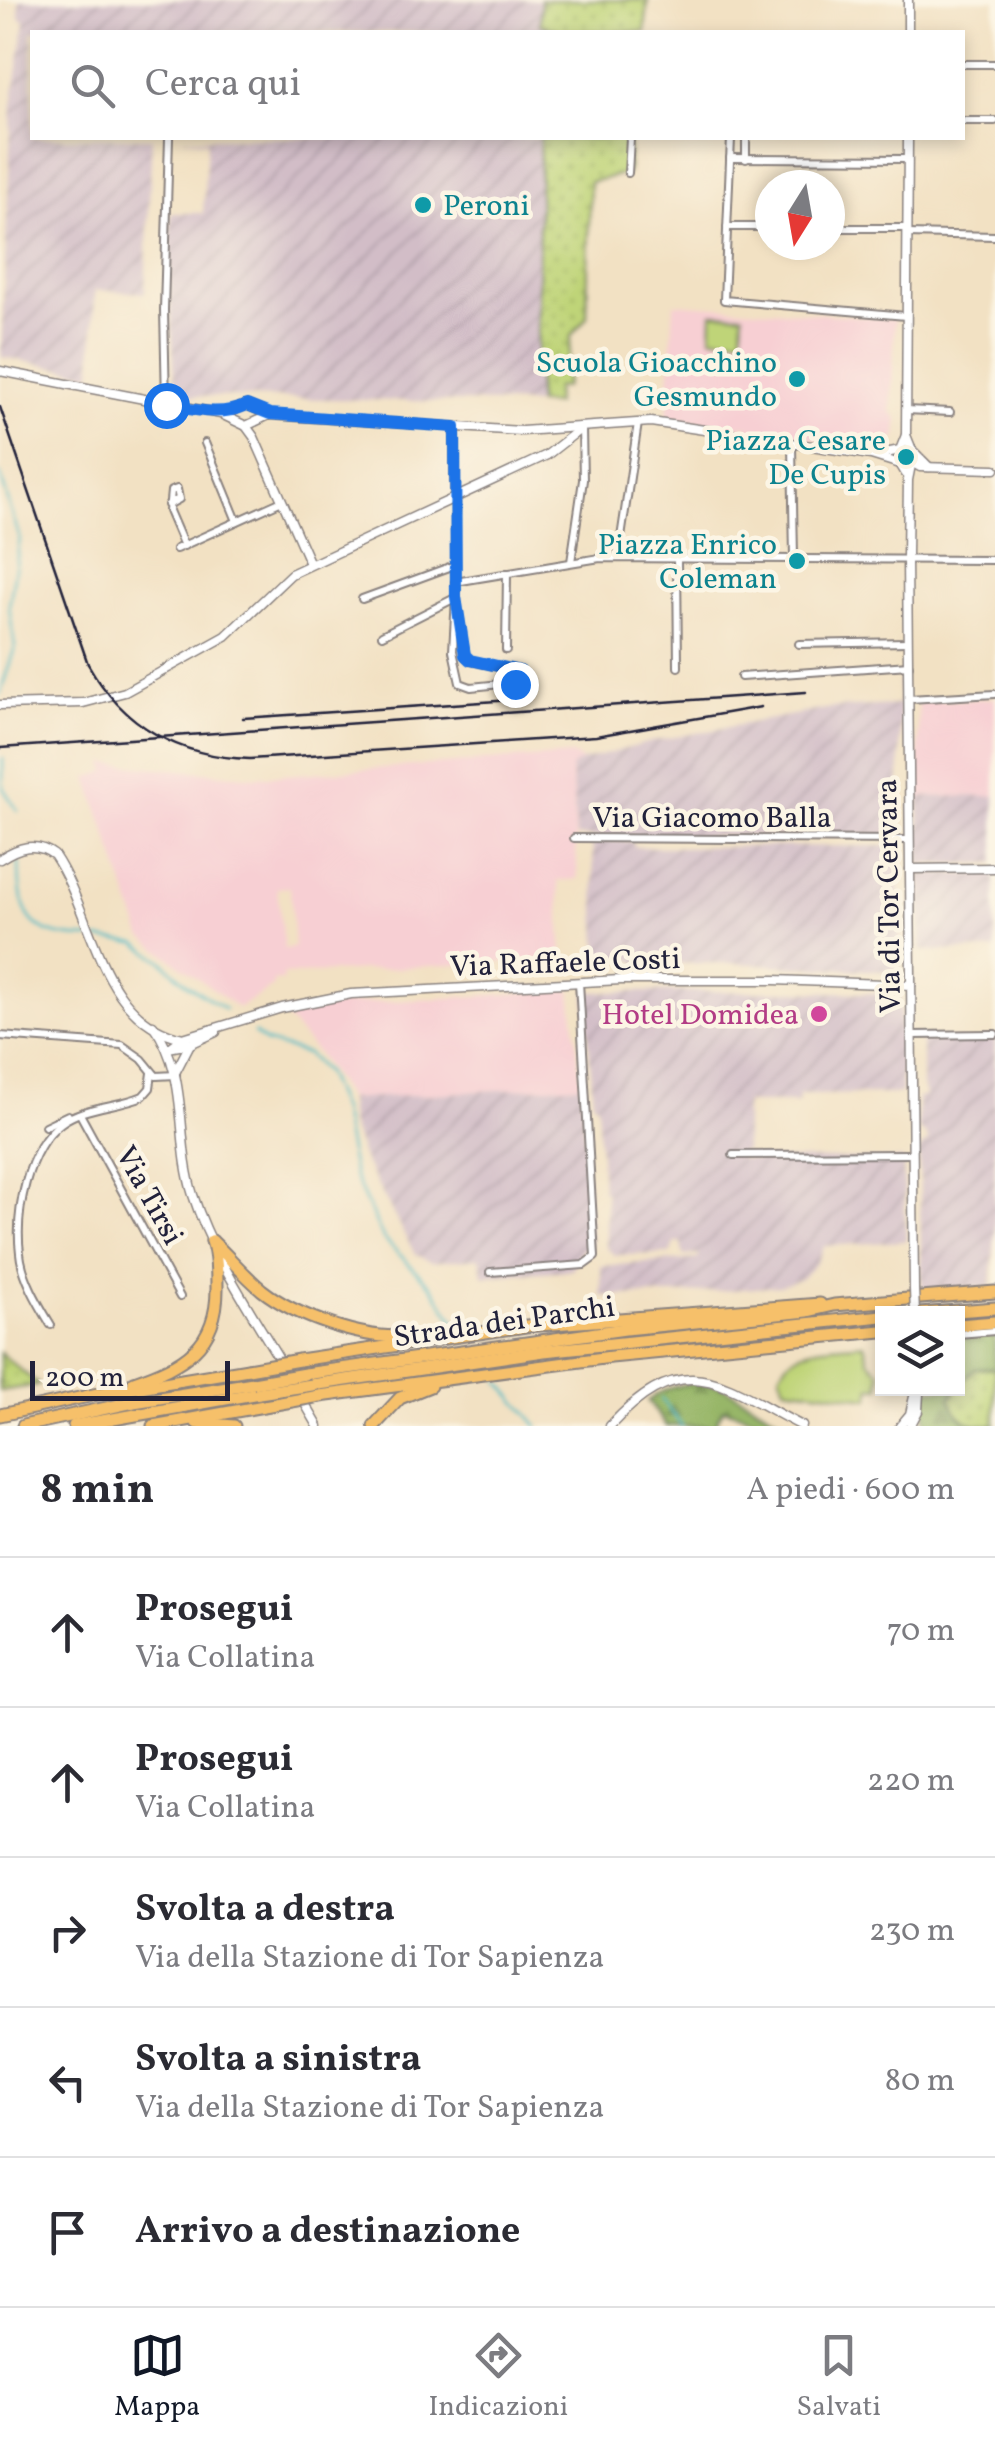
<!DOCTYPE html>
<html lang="it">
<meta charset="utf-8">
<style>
:root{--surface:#fff;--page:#f2f2f3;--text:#2b2b33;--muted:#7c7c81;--line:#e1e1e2;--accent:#111827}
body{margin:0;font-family:Vollkorn,serif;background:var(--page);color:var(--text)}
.controls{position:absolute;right:30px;bottom:30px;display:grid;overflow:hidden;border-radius:0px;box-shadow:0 5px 15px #0003}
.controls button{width:90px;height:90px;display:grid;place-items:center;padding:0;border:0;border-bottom:2px solid var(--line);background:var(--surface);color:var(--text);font:50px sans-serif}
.compass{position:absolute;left:755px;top:170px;width:90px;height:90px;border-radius:50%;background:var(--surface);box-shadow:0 5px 15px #0003;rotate:191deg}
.scale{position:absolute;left:30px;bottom:25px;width:200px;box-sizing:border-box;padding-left:10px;border:5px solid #22223b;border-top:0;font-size:28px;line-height:35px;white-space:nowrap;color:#22223b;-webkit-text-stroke:8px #fcf5e5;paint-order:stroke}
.stop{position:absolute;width:30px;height:30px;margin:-22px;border:8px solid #1a73e8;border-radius:50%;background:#fff}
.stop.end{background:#1a73e8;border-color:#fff;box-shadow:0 2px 10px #0008}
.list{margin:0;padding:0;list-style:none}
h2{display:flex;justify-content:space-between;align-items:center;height:130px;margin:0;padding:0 40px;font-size:42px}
h2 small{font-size:32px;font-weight:400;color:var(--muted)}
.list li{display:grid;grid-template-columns:65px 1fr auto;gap:30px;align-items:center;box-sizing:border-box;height:150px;padding:0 40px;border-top:2px solid var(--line)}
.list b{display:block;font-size:38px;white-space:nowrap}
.list p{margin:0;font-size:32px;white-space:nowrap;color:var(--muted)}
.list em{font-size:32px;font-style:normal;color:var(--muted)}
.icon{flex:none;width:55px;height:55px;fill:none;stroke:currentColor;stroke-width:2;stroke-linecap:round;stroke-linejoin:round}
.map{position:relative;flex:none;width:995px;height:1426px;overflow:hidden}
.search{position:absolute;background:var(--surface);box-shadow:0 5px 15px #0003;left:30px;right:30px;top:30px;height:110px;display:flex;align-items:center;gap:25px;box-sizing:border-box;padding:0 35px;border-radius:0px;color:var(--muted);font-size:38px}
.sheet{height:880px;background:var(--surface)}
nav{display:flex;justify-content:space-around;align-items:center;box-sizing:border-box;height:140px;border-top:2px solid var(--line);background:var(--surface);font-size:28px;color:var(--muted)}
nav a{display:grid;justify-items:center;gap:5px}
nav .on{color:var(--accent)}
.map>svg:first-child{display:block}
</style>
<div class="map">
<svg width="995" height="1426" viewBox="0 0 995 1426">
<defs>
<pattern id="industrial-furrows" width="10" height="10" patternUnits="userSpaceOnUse" patternTransform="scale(2.5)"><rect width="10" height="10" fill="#d2bdc7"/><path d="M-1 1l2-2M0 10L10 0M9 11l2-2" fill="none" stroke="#b4a2ac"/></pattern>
<pattern id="grass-dots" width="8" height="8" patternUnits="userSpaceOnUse" patternTransform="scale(2.5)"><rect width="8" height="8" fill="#bfd478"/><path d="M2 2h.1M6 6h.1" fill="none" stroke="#a4b669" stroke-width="1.8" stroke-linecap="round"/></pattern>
<pattern id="forest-firs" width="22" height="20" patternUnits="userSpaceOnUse" patternTransform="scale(2.5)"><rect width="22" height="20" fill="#97b668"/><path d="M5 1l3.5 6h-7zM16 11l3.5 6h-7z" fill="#7b9457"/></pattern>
</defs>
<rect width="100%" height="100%" fill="#fcf5e5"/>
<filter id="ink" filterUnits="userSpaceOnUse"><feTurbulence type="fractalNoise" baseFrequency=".01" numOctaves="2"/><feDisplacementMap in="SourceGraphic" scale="20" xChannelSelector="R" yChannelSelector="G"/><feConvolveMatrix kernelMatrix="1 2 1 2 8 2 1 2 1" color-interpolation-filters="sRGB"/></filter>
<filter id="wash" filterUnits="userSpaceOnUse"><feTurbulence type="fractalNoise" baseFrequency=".0048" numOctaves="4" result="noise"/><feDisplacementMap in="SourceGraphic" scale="40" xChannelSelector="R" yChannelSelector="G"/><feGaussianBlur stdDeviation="2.25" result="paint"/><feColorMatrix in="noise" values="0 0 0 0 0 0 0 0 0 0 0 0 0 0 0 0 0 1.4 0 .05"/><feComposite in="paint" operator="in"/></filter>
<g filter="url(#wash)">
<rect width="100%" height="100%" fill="#f2e1c3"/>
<g fill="#f7cfd3" fill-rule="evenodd">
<path d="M674,303l221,16 -4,93 7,8 -1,17 -13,9 -22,-1 -113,-14 -1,-5 -7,-1 -1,4 -73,-11z"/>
<path d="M995,698v98l-76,1 -1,-95z"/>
<path d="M571,755l9,4 2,5 -11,4 7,111 -20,2 5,77 -280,17v5l-10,1v6l-35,21 -96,-71 -54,-159 19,-7 -2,-8 151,14zM290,887l4,60 -10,2 -7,-61z"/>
<path d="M571,990l10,95 -233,14 -31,-46 -32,-36 49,-12z"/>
</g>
<g fill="url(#industrial-furrows)">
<path d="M19,0h522l-1,25 18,5v2h-526v106h120l-7,155 -50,-3 -3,84 -91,-17 11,-253 13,-83 -6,-4z"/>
<path d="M177,138h363l-3,266 -348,-8 -8,-4 -6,-9 -5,-91 1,-79h32l4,-72z"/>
<path d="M901,675l-2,160 -323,2 -5,-70 11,-6 72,-20 176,-33 66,-3 3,-2 -1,-19z"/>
<path d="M995,796v67l-75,1 -1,-67z"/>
<path d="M592,841h40l3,6 264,-1 1,126 -166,-9 -98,1 -1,-4h-36z"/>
<path d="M995,874v76l-74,1 -1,-77z"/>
<path d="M794,991l106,3 1,100 -102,1 -1,8h-53v48h-5v8h163l3,82 -82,5 -7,16 -16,17 -21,7 -107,9 -72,1v-30l97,-7 1,-4 -16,1 -2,-14 -6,1 -5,11 -55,1 -9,-7v-55l-4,-3 -5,-84 -4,-5 -8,-109z"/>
<path d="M960,1039l2,3 33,-3v194l-4,53 -69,4 -3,-140 9,-8 -1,-6 -9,-7v-31l7,-2 -3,-10v-45z"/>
<path d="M581,1085l10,160 -10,6 -9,19 -89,6 -3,-18 -49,4 -16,-8 -52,-95 -13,-36 -2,-24z"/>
</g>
<g fill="url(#grass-dots)" stroke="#707b5a" stroke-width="2.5">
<path d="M541,0h107l-3,32h-87v-2l-18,-5z"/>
<path d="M540,138h90l-2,35 -38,9 -3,135 -16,19 -6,51 -9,1 -1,16h-18z"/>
<path d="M0,1353l39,32 -39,6z"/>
<path d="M995,1368v58c-28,-1 -35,0 -45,-28l24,-29z"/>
</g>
<g fill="url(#forest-firs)" stroke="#5c6c52" stroke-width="2.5">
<path d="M995,1334v34l-21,1 -16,18v-48z"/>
<path d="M702,1383l23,5 67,38c-25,0 -45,-12 -69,-17l-9,17h-48l-18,-25c17,-14 33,-17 54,-18z"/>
<path d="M923,1389h33l-6,9c9,25 19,27 44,28h-68z"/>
</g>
<g fill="#bfd478" stroke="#707b5a" stroke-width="2.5">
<path d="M712,313l31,1 -1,24 -31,-1z"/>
<path d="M864,1343l4,16 12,13v15h-9l-2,11 -84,-11 -5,-13c14,-32 53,-27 84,-31z"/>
</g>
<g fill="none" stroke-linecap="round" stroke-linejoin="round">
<g stroke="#4dbbc5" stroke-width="2.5">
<path d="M0,474l20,65 -11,67 6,41 -15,47"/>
<path d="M3,758v30l15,23"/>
<path d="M19,862c0,54 10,75 70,76"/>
<path d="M97,939l39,4 25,17 27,25 37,24"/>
<path d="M254,1033l11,9 42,12 18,18 16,38 13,66 29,62 48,48 27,40"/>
<path d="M499,1381l39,45"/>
<path d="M661,1398l21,28"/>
</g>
</g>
</g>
<g filter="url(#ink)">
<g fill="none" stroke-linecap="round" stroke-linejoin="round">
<g stroke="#8a827f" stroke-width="10">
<g id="minor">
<path d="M962,64h33"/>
<path d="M962,121h33"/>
<path d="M731,138l-7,162 182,16"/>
<path d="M730,158l178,1"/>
<path d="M746,159v-21"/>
<path d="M628,173l2,-35"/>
<path d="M727,227h43"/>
<path d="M830,228h77"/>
<path d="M907,234l88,2"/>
<path d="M166,404l-2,-94 5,-172"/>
<path d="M906,410l44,2"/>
<path d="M205,443l32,78"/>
<path d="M792,445l2,113"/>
<path d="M455,496l1,101 9,59 7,5 47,10 4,5 -2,6 -50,5 -11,-4 -7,-32 3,-54"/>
<path d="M168,505l11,-6 -2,-10 -6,2 -2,20 15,35"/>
<path d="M176,549l106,-48"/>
<path d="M618,558l20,-135"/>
<path d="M677,558l1,109"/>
<path d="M571,562l12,-82 -1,-52"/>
<path d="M455,582l145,-24 395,2"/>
<path d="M362,599l93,-34"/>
<path d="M382,635l73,-37"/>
<path d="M799,644l109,-2"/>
<path d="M506,650l1,-77"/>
<path d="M741,677l168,-12"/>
<path d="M909,699l86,-5"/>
<path d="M574,838l336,2"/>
<path d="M912,1035l83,-1"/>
<path d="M0,1036l122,9 20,14 14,17 20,-1"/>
<path d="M80,1114l100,183"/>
<path d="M45,1126l23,-11"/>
<path d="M733,1155l180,-1"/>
<path d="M490,1272l94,-7 11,-8 -16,-275"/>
<path d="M51,1325c-12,-20 -29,-48 -31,-72 -5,-40 7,-105 41,-130 23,-17 56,-16 82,-27l7,-8 2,-15"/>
<path d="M958,1334l37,-3"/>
</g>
</g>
<g stroke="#8a827f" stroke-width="11">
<g id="tertiary">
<path d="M908,0v32"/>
<path d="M0,371l221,43 25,12 23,-11"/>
<path d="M221,414l26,-9 23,10 252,16 129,-9 220,33 29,9 6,10"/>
<path d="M246,426l8,11 56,127"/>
<path d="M906,435l6,15 17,17"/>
<path d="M876,455l24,-5 6,-15 2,-297"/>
<path d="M913,463l7,4 75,2"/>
<path d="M911,465l-3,15 -1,78 7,731"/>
<path d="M455,496v-69"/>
<path d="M0,705l83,-2 42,-11 101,-56 65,-62 256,-119 32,-25"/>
<path d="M0,859c18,-12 36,-18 54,-4 40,59 45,166 129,183"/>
<path d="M910,869l85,-1"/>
<path d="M153,1025c37,50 22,114 40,170 21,65 64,125 98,184"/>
<path d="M168,1048l22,-4 26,-12"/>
<path d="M168,1049l15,-11 99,-30 69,-14 270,-14h153l137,5"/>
<path d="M176,1071l14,-27"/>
<path d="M300,1395l18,31"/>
<path d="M610,1426c75,-81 112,-41 192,0"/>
<path d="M900,1426l10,-12 6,-26"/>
<path d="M910,1426l8,-15 1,-18"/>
</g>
</g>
<g stroke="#8a827f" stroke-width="15">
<g id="motorway">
<path d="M212,1241c17,16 32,34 50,49 33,26 103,51 145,46"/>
<path d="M920,1314l75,-6"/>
<path d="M958,1325l37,-3"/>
<path d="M299,1360l227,-34 294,-22"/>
<path d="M305,1374l320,-45 183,-18 26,-6 161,-13"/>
<path d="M134,1382c49,-17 83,-35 83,-93 0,-16 0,-33 -5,-48"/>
<path d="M312,1385l232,-34 338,-35"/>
<path d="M320,1396l291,-39 271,-26"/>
<path d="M0,1415l98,-21 150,-25"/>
<path d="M197,1423l37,3"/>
<path d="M23,1426l111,-24 119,-19"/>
<path d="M74,1426l185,-33"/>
<path d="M153,1426l111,-20"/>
<path d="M374,1426l26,-28 30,-12"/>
</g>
</g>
<use href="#minor" stroke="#fff" stroke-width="6"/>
<use href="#tertiary" stroke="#fff" stroke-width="8"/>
<use href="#motorway" stroke="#f6c06b" stroke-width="11"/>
<g stroke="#22223b" stroke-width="2.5">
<path d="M0,407l88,257c35,62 91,93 162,95l346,-23 165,-29"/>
<path d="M243,718l269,-18"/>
<path d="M0,748l806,-56"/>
</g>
<g stroke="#8a827f" stroke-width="11" stroke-linecap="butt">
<path id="tertiary-bridge" d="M914,1289l1,25"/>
</g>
<g stroke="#8a827f" stroke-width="15" stroke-linecap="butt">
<g id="motorway-bridge">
<path d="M248,1369l51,-9"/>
<path d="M253,1383l52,-9"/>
<path d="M259,1393l53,-8"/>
<path d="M264,1406l56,-10"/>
</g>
</g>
<use href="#tertiary-bridge" stroke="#fff" stroke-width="8"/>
<use href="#motorway-bridge" stroke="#f6c06b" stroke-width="11"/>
</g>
</g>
<g fill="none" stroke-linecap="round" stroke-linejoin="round" filter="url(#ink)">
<path stroke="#1a73e8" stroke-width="12" d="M166,405c29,5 55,12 81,0l23,9 185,13 1,170 9,58 5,5 50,11 2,9 -7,4"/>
</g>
<g fill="#0f9aa8" stroke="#fcf5e5" stroke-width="4">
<circle cx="423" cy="205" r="10"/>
<circle cx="797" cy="379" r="10"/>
<circle cx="906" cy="457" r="10"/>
<circle cx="797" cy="561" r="10"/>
</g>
<circle fill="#d1479c" stroke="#fcf5e5" stroke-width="4" cx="819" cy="1014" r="10"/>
<g text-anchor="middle" stroke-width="9" stroke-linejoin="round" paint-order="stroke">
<g font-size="30" fill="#0d838f" stroke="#fcf5e5" text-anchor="end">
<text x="443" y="215" text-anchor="start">Peroni</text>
<text x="777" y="372">Scuola Gioacchino<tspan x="777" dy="34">Gesmundo</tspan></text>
<text x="886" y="450">Piazza Cesare<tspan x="886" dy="34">De Cupis</tspan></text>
<text x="777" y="554">Piazza Enrico<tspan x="777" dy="34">Coleman</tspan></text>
</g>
<g font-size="30" fill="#22223b" stroke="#fcf5e5">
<text x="712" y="827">Via Giacomo Balla</text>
<text transform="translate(888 896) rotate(-91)" y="10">Via di Tor Cervara</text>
<text transform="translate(565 962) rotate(-2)" y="10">Via Raffaele Costi</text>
<text transform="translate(150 1195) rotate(61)" y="10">Via Tirsi</text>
<text transform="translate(504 1321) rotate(-8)" y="10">Strada dei Parchi</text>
</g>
<g font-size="30" fill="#b23c85" stroke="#fcf5e5" text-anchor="end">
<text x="799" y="1024">Hotel Domidea</text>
</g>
</g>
</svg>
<div class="controls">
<button><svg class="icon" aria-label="layers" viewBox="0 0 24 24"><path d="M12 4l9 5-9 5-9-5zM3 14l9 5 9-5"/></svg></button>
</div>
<svg class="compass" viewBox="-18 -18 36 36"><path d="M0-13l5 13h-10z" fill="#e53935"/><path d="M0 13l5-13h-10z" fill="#7c7c81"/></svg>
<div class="scale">200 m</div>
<div class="stop" style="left:166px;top:405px"></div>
<div class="stop end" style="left:515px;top:684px"></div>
<div class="search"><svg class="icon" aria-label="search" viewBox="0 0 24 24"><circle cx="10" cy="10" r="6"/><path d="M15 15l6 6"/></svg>Cerca qui</div>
</div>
<section class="sheet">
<h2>8 min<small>A piedi · 600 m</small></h2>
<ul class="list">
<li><svg class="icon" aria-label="ahead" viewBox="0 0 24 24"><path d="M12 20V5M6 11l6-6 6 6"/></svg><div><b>Prosegui</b><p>Via Collatina</p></div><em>70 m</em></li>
<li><svg class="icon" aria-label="ahead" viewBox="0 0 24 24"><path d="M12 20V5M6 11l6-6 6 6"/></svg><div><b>Prosegui</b><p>Via Collatina</p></div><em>220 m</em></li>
<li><svg class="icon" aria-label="right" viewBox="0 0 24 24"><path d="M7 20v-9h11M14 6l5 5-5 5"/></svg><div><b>Svolta a destra</b><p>Via della Stazione di Tor Sapienza</p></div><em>230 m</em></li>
<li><svg class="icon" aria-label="left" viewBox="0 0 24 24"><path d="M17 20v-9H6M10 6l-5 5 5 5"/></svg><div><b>Svolta a sinistra</b><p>Via della Stazione di Tor Sapienza</p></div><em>80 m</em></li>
<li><svg class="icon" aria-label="arrive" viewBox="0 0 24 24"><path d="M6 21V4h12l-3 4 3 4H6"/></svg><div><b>Arrivo a destinazione</b></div></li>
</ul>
</section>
<nav>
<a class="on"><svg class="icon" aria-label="map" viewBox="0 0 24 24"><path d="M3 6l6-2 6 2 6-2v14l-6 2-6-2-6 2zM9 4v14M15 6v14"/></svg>Mappa</a>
<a><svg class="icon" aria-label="directions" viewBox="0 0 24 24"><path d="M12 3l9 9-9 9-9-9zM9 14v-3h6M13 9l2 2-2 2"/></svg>Indicazioni</a>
<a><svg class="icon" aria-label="saved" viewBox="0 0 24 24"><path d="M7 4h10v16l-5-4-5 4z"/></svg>Salvati</a>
</nav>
